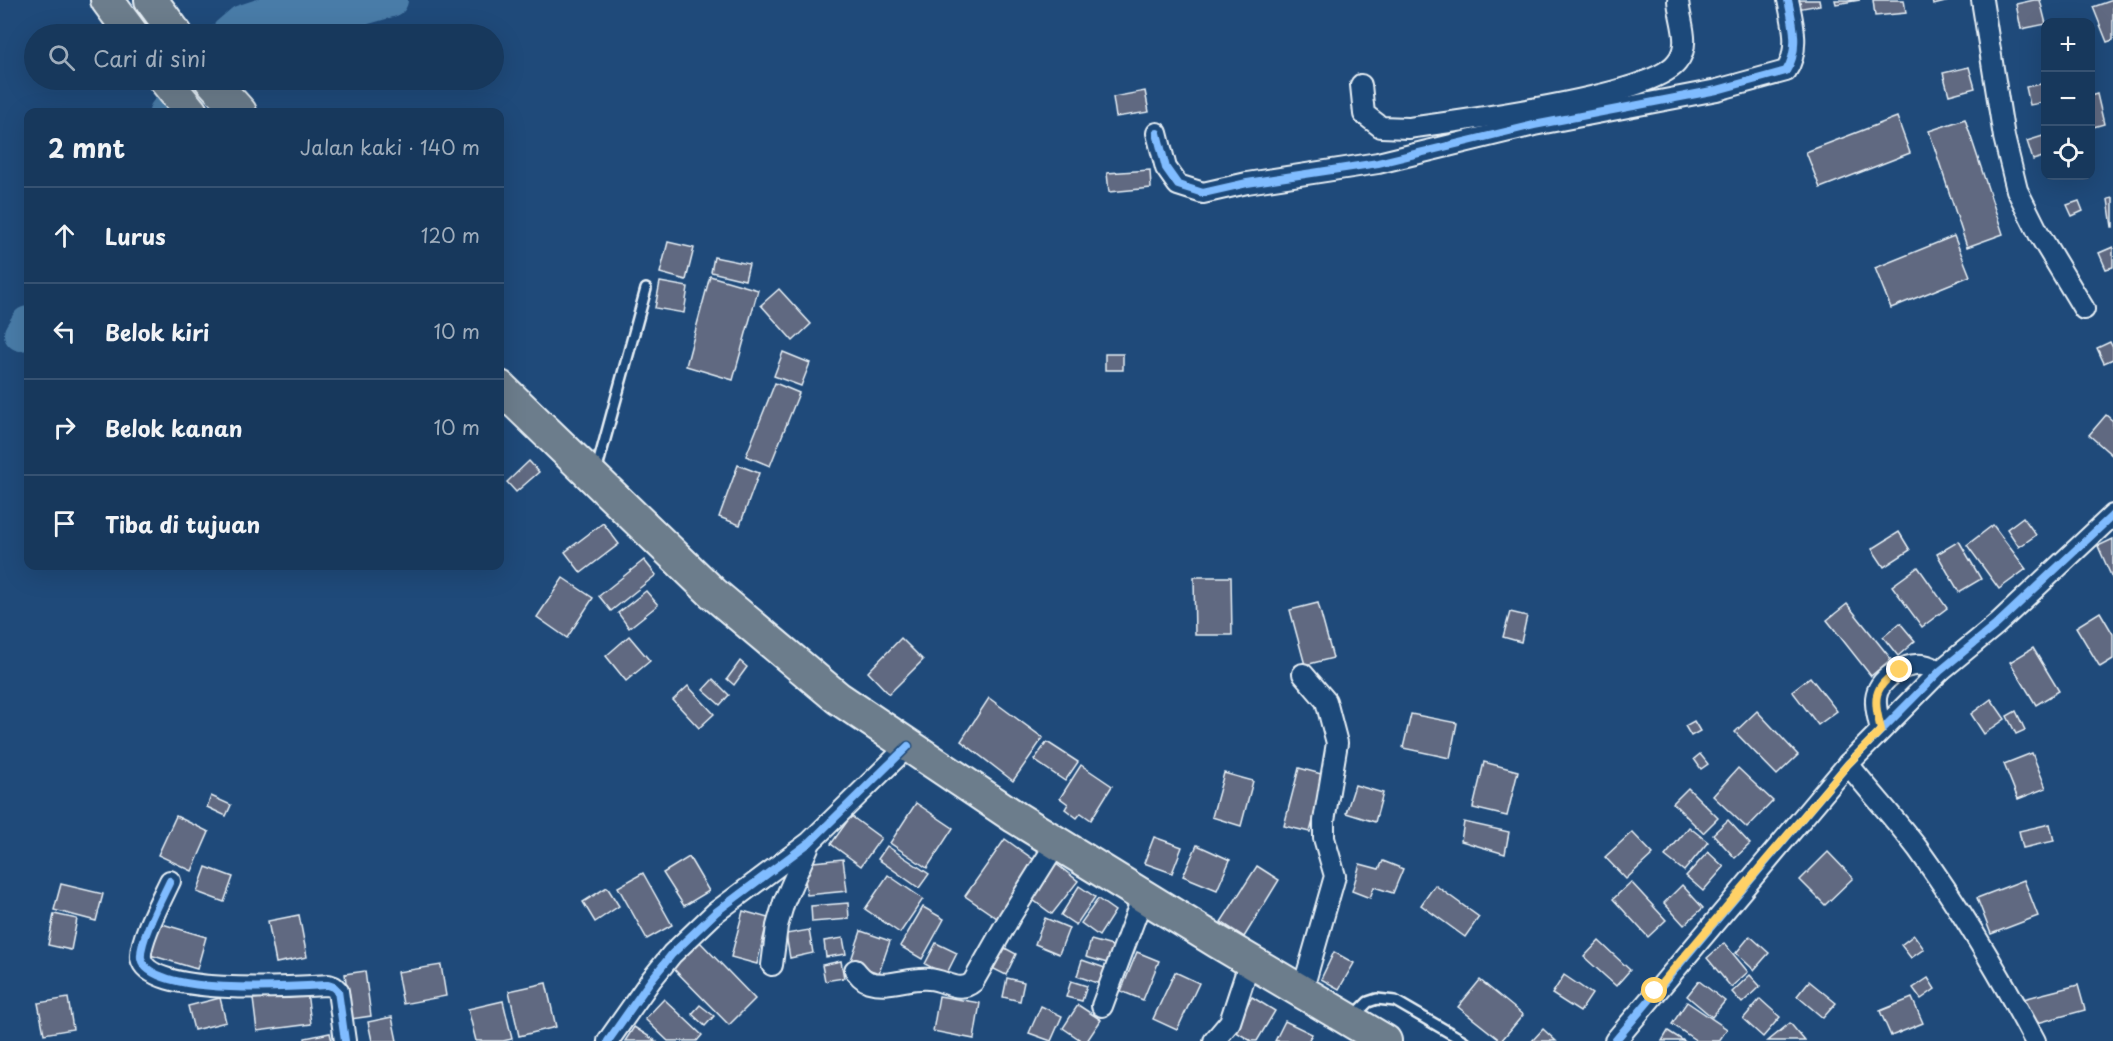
<!DOCTYPE html>
<html lang="id">
<meta charset="utf-8">
<style>
:root{--surface:#17385c;--page:#203f62;--text:#f1f3f6;--muted:#9eacbb;--line:#365272}
body{margin:0;font-family:"Playpen Sans",sans-serif;background:var(--page);color:var(--text)}
.controls{position:absolute;right:18px;top:18px;display:grid;overflow:hidden;border-radius:12px;box-shadow:0 6px 24px #0002}
.controls button{width:54px;height:54px;display:grid;place-items:center;padding:0;border:0;border-bottom:2px solid var(--line);background:var(--surface);color:var(--text);font:30px sans-serif}
.stop{position:absolute;width:18px;height:18px;margin:-14px;border:4px solid #ffd166;border-radius:50%;background:#fff}
.stop.end{background:#ffd166;border-color:#fff;box-shadow:0 2px 6px #0008}
.list{margin:0;padding:0;list-style:none}
h2{display:flex;justify-content:space-between;align-items:center;height:78px;margin:0;padding:0 24px;font-size:26px}
h2 small{font-size:20px;font-weight:400;color:var(--muted)}
.list li{display:grid;grid-template-columns:39px 1fr auto;gap:18px;align-items:center;box-sizing:border-box;height:96px;padding:0 24px;border-top:2px solid var(--line)}
.list b{display:block;font-size:22px;white-space:nowrap}
.list em{font-size:20px;font-style:normal;color:var(--muted)}
.icon{flex:none;width:33px;height:33px;fill:none;stroke:currentColor;stroke-width:2;stroke-linecap:round;stroke-linejoin:round}
.map{position:relative;flex:none;width:2113px;height:1041px;overflow:hidden}
.search{position:absolute;background:var(--surface);box-shadow:0 6px 24px #0002;left:24px;top:24px;width:480px;height:66px;display:flex;align-items:center;gap:15px;box-sizing:border-box;padding:0 21px;border-radius:33px;color:var(--muted);font-size:22px}
.panel{position:absolute;background:var(--surface);box-shadow:0 6px 24px #0002;left:24px;top:108px;width:480px;height:462px;border-radius:12px}
.map>svg:first-child{display:block}
</style>
<div class="map">
<svg width="2113" height="1041" viewBox="0 0 2113 1041">
<rect width="100%" height="100%" fill="#1f4a7a"/>
<filter id="ink" filterUnits="userSpaceOnUse"><feTurbulence type="fractalNoise" baseFrequency=".0167" numOctaves="2"/><feDisplacementMap in="SourceGraphic" scale="12" xChannelSelector="R" yChannelSelector="G"/><feConvolveMatrix kernelMatrix="1 2 1 2 8 2 1 2 1" color-interpolation-filters="sRGB"/></filter>
<g filter="url(#ink)">
<g fill="none" stroke-linecap="round" stroke-linejoin="round">
<g stroke="#4a7ca8" stroke-width="34">
<path d="M228,34l14,-12 36,-12 34,5 34,-2 45,-13"/>
<path d="M166,112l30,-25 4,-7"/>
<path d="M21,334l7,-11"/>
</g>
</g>
<g fill="#606981" stroke="#e8f1f8" stroke-width="1.5">
<path d="M1795,0h24l1,5 -23,4z"/>
<path d="M1835,0h25l-24,4z"/>
<path d="M1873,0h31l2,13 -31,3z"/>
<path d="M1932,0h21l-20,5z"/>
<path d="M2034,0h6l6,24 -25,5 -5,-25z"/>
<path d="M2113,0v40l-6,2 -14,-35z"/>
<path d="M1969,67l6,21 -26,7 -6,-22z"/>
<path d="M2046,83v19l-16,3 -4,-18z"/>
<path d="M1145,91l4,21 -33,5 -3,-20z"/>
<path d="M2097,94l7,30 -14,4v-32z"/>
<path d="M1897,117l13,36 -90,35 -14,-36z"/>
<path d="M1965,119l38,115 -36,13 -38,-116z"/>
<path d="M2046,135v21l-13,4 -6,-19z"/>
<path d="M1150,170l1,18 -42,4 -2,-19z"/>
<path d="M2113,198v29h-1l-4,-28z"/>
<path d="M2079,201l4,10 -11,5 -5,-11z"/>
<path d="M1954,236l16,40 -79,32 -16,-40z"/>
<path d="M668,242l26,6 -8,32 -26,-7z"/>
<path d="M2113,247v20l-7,2 -7,-16z"/>
<path d="M714,257l35,7 -4,16 -34,-8z"/>
<path d="M710,276l48,14 -25,90 -47,-14z"/>
<path d="M660,282l28,5 -4,26 -29,-5z"/>
<path d="M779,289l32,35 -18,17 -32,-36z"/>
<path d="M2110,342l3,6v11l-9,4 -7,-15z"/>
<path d="M783,352l27,11 -9,23 -27,-10z"/>
<rect x="1105" y="354" width="18" height="16"/>
<path d="M775,383l24,10 -29,73 -24,-10z"/>
<path d="M2106,415l7,6v35l-24,-21z"/>
<path d="M529,461l10,11 -23,20 -9,-10z"/>
<path d="M738,465l21,8 -19,52 -21,-8z"/>
<path d="M2023,517l13,18 -17,12 -12,-18z"/>
<path d="M603,523l16,21 -38,29 -16,-21z"/>
<path d="M1993,525l33,44 -27,20 -32,-44z"/>
<path d="M1899,532l11,18 -26,17 -12,-18z"/>
<path d="M2113,539v41l-15,-34z"/>
<path d="M1959,541l22,38 -22,13 -22,-38z"/>
<path d="M644,560l12,15 -45,36 -12,-15z"/>
<path d="M1918,567l29,41 -25,19 -30,-41z"/>
<path d="M1194,577h37l1,58h-37z"/>
<path d="M563,578l30,20 -26,40 -30,-21z"/>
<path d="M646,591l12,14 -29,23 -11,-15z"/>
<path d="M1318,603l15,55 -28,7 -15,-55z"/>
<path d="M1847,604l44,55 -20,17 -44,-56z"/>
<path d="M1510,612l17,4 -6,26 -18,-5z"/>
<path d="M2100,612l13,22v25l-13,8 -24,-40z"/>
<path d="M1900,623l15,18 -17,15 -15,-19z"/>
<path d="M629,636l21,25 -24,20 -20,-25z"/>
<path d="M901,638l22,22 -34,34 -21,-22z"/>
<path d="M2033,648l26,43 -23,14 -26,-43z"/>
<path d="M740,661l7,6 -13,18 -7,-6z"/>
<path d="M1810,677l27,34 -19,14 -26,-34z"/>
<path d="M713,679l16,16 -9,10 -17,-15z"/>
<path d="M688,686l26,28 -15,14 -26,-28z"/>
<path d="M989,698l54,40 -30,43 -52,-40z"/>
<path d="M1991,699l14,20 -21,15 -13,-20z"/>
<path d="M1757,711l41,44 -21,20 -42,-43z"/>
<path d="M2016,711l9,19 -9,4 -9,-18z"/>
<path d="M1411,714l46,9 -7,35 -47,-10z"/>
<path d="M1694,721l6,10 -9,5 -6,-10z"/>
<path d="M1047,742l31,20 -13,19 -31,-21z"/>
<path d="M2032,753l14,35 -28,11 -14,-35z"/>
<path d="M1700,754l8,10 -7,5 -7,-10z"/>
<path d="M1484,762l34,9 -11,45 -34,-8z"/>
<path d="M1081,765l31,21 -21,34 -10,-7 -4,5 -12,-9 3,-5 -8,-6z"/>
<path d="M1299,768l26,7 -15,57 -26,-6z"/>
<path d="M1738,768l35,33 -26,27 -34,-32z"/>
<path d="M1224,773l29,8 -12,45 -29,-9z"/>
<path d="M1355,785l28,8 -8,29 -29,-9z"/>
<path d="M1688,788l30,30 -15,15 -30,-30z"/>
<path d="M211,796l20,9 -5,11 -19,-9z"/>
<path d="M916,803l37,25 -26,40 -37,-25z"/>
<path d="M176,816l33,16 -17,39 -34,-16z"/>
<path d="M851,816l30,22 -20,28 -30,-22z"/>
<path d="M1728,820l22,24 -15,14 -22,-24z"/>
<path d="M1464,822l45,10 -4,22 -44,-13z"/>
<path d="M2050,824l4,17 -31,7 -4,-17z"/>
<path d="M1689,827l19,15 -24,29 -19,-15z"/>
<path d="M1632,832l21,22 -27,25 -21,-22z"/>
<path d="M1154,837l28,10 -10,26 -28,-10z"/>
<path d="M1005,839l32,23 -40,56 -32,-22z"/>
<path d="M1197,845l33,15 -13,30 -34,-14z"/>
<path d="M887,846l42,28 -10,14 -41,-29z"/>
<path d="M1708,852l16,15 -21,24 -17,-15z"/>
<path d="M1828,852l25,26 -28,27 -25,-25z"/>
<path d="M689,857l20,34 -25,15 -21,-33z"/>
<path d="M843,859l4,32 -40,4 -4,-32z"/>
<path d="M1383,861l20,8 -10,24 -19,-6 -4,11 -18,-7 8,-27 19,5z"/>
<path d="M1055,863l23,18 -26,33 -23,-17z"/>
<path d="M1257,866l22,14 -35,57 -23,-15z"/>
<path d="M206,867l27,10 -9,25 -27,-10z"/>
<path d="M643,873l29,52 -25,14 -29,-52z"/>
<path d="M888,875l35,24 -23,34 -35,-24z"/>
<path d="M2024,880l14,36 -47,18 -14,-36z"/>
<path d="M1631,882l35,38 -18,17 -35,-38z"/>
<path d="M61,884l42,10 -7,27 -42,-11z"/>
<path d="M1435,885l44,32 -14,20 -44,-32z"/>
<path d="M1682,885l21,23 -19,17 -20,-22z"/>
<path d="M1079,886l16,11 -19,28 -15,-10z"/>
<path d="M607,887l12,19 -24,16 -12,-20z"/>
<path d="M1098,899l17,12 -16,25 -18,-13z"/>
<path d="M848,903l1,16 -37,3 -1,-16z"/>
<path d="M923,907l21,12 -22,40 -22,-13z"/>
<path d="M743,911l25,7 -11,46 -26,-7z"/>
<path d="M54,914l23,5 -6,31 -23,-5z"/>
<path d="M299,915l8,42 -31,6 -8,-42z"/>
<path d="M1045,918l24,10 -10,26 -24,-10z"/>
<path d="M159,923l47,14 -9,32 -47,-14z"/>
<path d="M809,930l4,23 -23,5 -4,-24z"/>
<path d="M861,931l29,10 -11,32 -29,-10z"/>
<path d="M1914,935l10,14 -13,9 -10,-13z"/>
<path d="M1750,936l19,17 -15,17 -18,-17z"/>
<path d="M843,938l3,16 -20,3 -2,-16z"/>
<path d="M698,940l57,59 -26,26 -58,-59z"/>
<path d="M1091,940l25,7 -5,17 -25,-7z"/>
<path d="M1599,941l31,29 -14,16 -32,-29z"/>
<path d="M936,943l21,10 -11,22 -21,-11z"/>
<path d="M1724,943l24,29 -17,15 -24,-29z"/>
<path d="M1003,947l13,7 -10,21 -14,-7z"/>
<path d="M1137,952l22,9 -16,39 -22,-9z"/>
<path d="M1334,952l20,11 -15,26 -18,-10z"/>
<path d="M1082,960l23,8 -5,16 -23,-8z"/>
<path d="M841,961l3,17 -19,3 -3,-16z"/>
<path d="M441,965l5,31 -43,8 -6,-32z"/>
<path d="M365,971l6,45 -20,3 -6,-45z"/>
<path d="M1175,972l24,11 -22,47 -24,-11z"/>
<path d="M1564,975l28,19 -12,18 -28,-18z"/>
<path d="M1750,975l10,11 -18,17 -10,-11z"/>
<path d="M1007,978l17,4 -4,19 -17,-4z"/>
<path d="M1928,978l7,11 -14,10 -8,-11z"/>
<path d="M1480,980l43,35 -22,26 -43,-34z"/>
<path d="M1071,981l16,5 -5,15 -16,-4z"/>
<path d="M1699,981l26,20 -13,16 -25,-21z"/>
<path d="M1809,981l27,22 -13,15 -26,-22z"/>
<path d="M546,983l10,44 -37,9 -10,-45z"/>
<path d="M2078,985l7,25 -55,15 -7,-26z"/>
<path d="M307,992l4,32 -54,7 -4,-32z"/>
<path d="M939,996l41,7 -6,36 -41,-8z"/>
<path d="M1252,997l23,14 -18,30h-6l-18,-11z"/>
<path d="M68,998l5,31 -29,5 -6,-31z"/>
<path d="M220,998l6,24 -32,8 -6,-24z"/>
<path d="M1912,998l11,25 -32,13 -11,-25z"/>
<path d="M664,999l38,36 -5,6h-29l-23,-22z"/>
<path d="M1760,999l20,18 -17,20 -20,-18z"/>
<path d="M503,1001l9,38 -9,2h-27l-8,-32z"/>
<path d="M1687,1002l40,27 -8,12h-22l-25,-17z"/>
<path d="M700,1005l14,11 -9,10 -13,-12z"/>
<path d="M1078,1005l23,15 -14,21h-5l-19,-13z"/>
<path d="M1041,1006l21,10 -11,25 -22,-8z"/>
<path d="M392,1017l5,24h-25l-4,-19z"/>
<path d="M1285,1021l27,13 -4,7h-33z"/>
<path d="M1790,1023l15,18h-37z"/>
<path d="M634,1027l22,14h-31z"/>
<path d="M1543,1029l13,12h-24z"/>
<path d="M1668,1031l16,10h-22z"/>
<path d="M330,1033l2,8h-27v-3z"/>
</g>
<g fill="none" stroke-linecap="round" stroke-linejoin="round">
<g stroke="#e8f1f8" stroke-width="14">
<g id="service">
<path d="M596,472l50,-183"/>
<path d="M1354,1016l14,-14 9,-3 18,2 69,40"/>
</g>
</g>
<g stroke="#e8f1f8" stroke-width="24">
<g id="minor">
<path d="M1982,0l22,137 13,53 22,44 45,75"/>
<path d="M1361,85l3,29 17,13 27,1c50,-7 243,-31 269,-66 15,-18 2,-42 1,-62"/>
<path d="M1157,133l9,35 12,17 25,8 44,-10 131,-20 156,-38 183,-35 69,-19c14,-21 7,-48 2,-71"/>
<path d="M1881,730c-2,-10 -6,-21 -5,-32 2,-19 28,-35 46,-33 6,0 13,4 18,6"/>
<path d="M1848,764c23,29 48,56 70,85 44,61 82,126 117,192"/>
<path d="M170,881c-8,17 -31,60 -29,77 7,39 155,29 187,27l6,2 4,4 7,50"/>
<path d="M772,965l5,-39 7,-24 25,-57"/>
<path d="M855,970c4,5 8,10 14,12 20,6 40,-5 60,-3 17,1 30,15 44,3l37,-65 47,-75"/>
<path d="M1302,992l33,-116 -11,-38v-17l13,-78 -11,-42 -23,-27"/>
<path d="M1102,1006l41,-110"/>
<path d="M608,1041l43,-61 21,-26 44,-42 94,-70 98,-96"/>
<path d="M1214,1041l16,-19 20,-61"/>
<path d="M1615,1041l233,-277 92,-93 56,-46 117,-110"/>
</g>
</g>
<g stroke="#e8f1f8" stroke-width="36">
<g id="trunk">
<path d="M107,0l25,34"/>
<path d="M151,0l25,34"/>
<path d="M165,80l26,32"/>
<path d="M211,80l29,32"/>
<path d="M500,387l213,206 125,105 177,119 203,125 167,99"/>
</g>
</g>
<use href="#service" stroke="#1f4a7a" stroke-width="9"/>
<use href="#minor" stroke="#1f4a7a" stroke-width="20"/>
<use href="#trunk" stroke="#6c7d8c" stroke-width="32"/>
<g stroke="#1f4a7a" stroke-width="11">
<g id="cycleway">
<path d="M1157,133l9,35 12,17 25,8 44,-10 131,-20 156,-38 183,-35 69,-19c14,-21 7,-48 2,-71"/>
<path d="M170,881c-8,17 -31,60 -29,77 7,39 155,29 187,27l6,2 4,4 7,50"/>
<path d="M608,1041l43,-61 21,-26 44,-42 94,-70 98,-96"/>
<path d="M1615,1041l233,-277 92,-93 56,-46 117,-110"/>
</g>
</g>
<use href="#cycleway" stroke="#80bcff" stroke-width="8"/>
</g>
</g>
<g fill="none" stroke-linecap="round" stroke-linejoin="round" filter="url(#ink)">
<path stroke="#ffd166" stroke-width="8" d="M1655,991l193,-227 33,-34c-7,-30 -10,-43 19,-60"/>
</g>
</svg>
<div class="controls">
<button>+</button>
<button>−</button>
<button><svg class="icon" aria-label="locate" viewBox="0 0 24 24"><circle cx="12" cy="12" r="6"/><path d="M12 2v4M12 18v4M2 12h4M18 12h4"/></svg></button>
</div>
<div class="stop" style="left:1655px;top:991px"></div>
<div class="stop end" style="left:1900px;top:670px"></div>
<div class="search"><svg class="icon" aria-label="search" viewBox="0 0 24 24"><circle cx="10" cy="10" r="6"/><path d="M15 15l6 6"/></svg>Cari di sini</div>
<section class="panel">
<h2>2 mnt<small>Jalan kaki · 140 m</small></h2>
<ul class="list">
<li><svg class="icon" aria-label="ahead" viewBox="0 0 24 24"><path d="M12 20V5M6 11l6-6 6 6"/></svg><div><b>Lurus</b></div><em>120 m</em></li>
<li><svg class="icon" aria-label="left" viewBox="0 0 24 24"><path d="M17 20v-9H6M10 6l-5 5 5 5"/></svg><div><b>Belok kiri</b></div><em>10 m</em></li>
<li><svg class="icon" aria-label="right" viewBox="0 0 24 24"><path d="M7 20v-9h11M14 6l5 5-5 5"/></svg><div><b>Belok kanan</b></div><em>10 m</em></li>
<li><svg class="icon" aria-label="arrive" viewBox="0 0 24 24"><path d="M6 21V4h12l-3 4 3 4H6"/></svg><div><b>Tiba di tujuan</b></div></li>
</ul>
</section>
</div>
